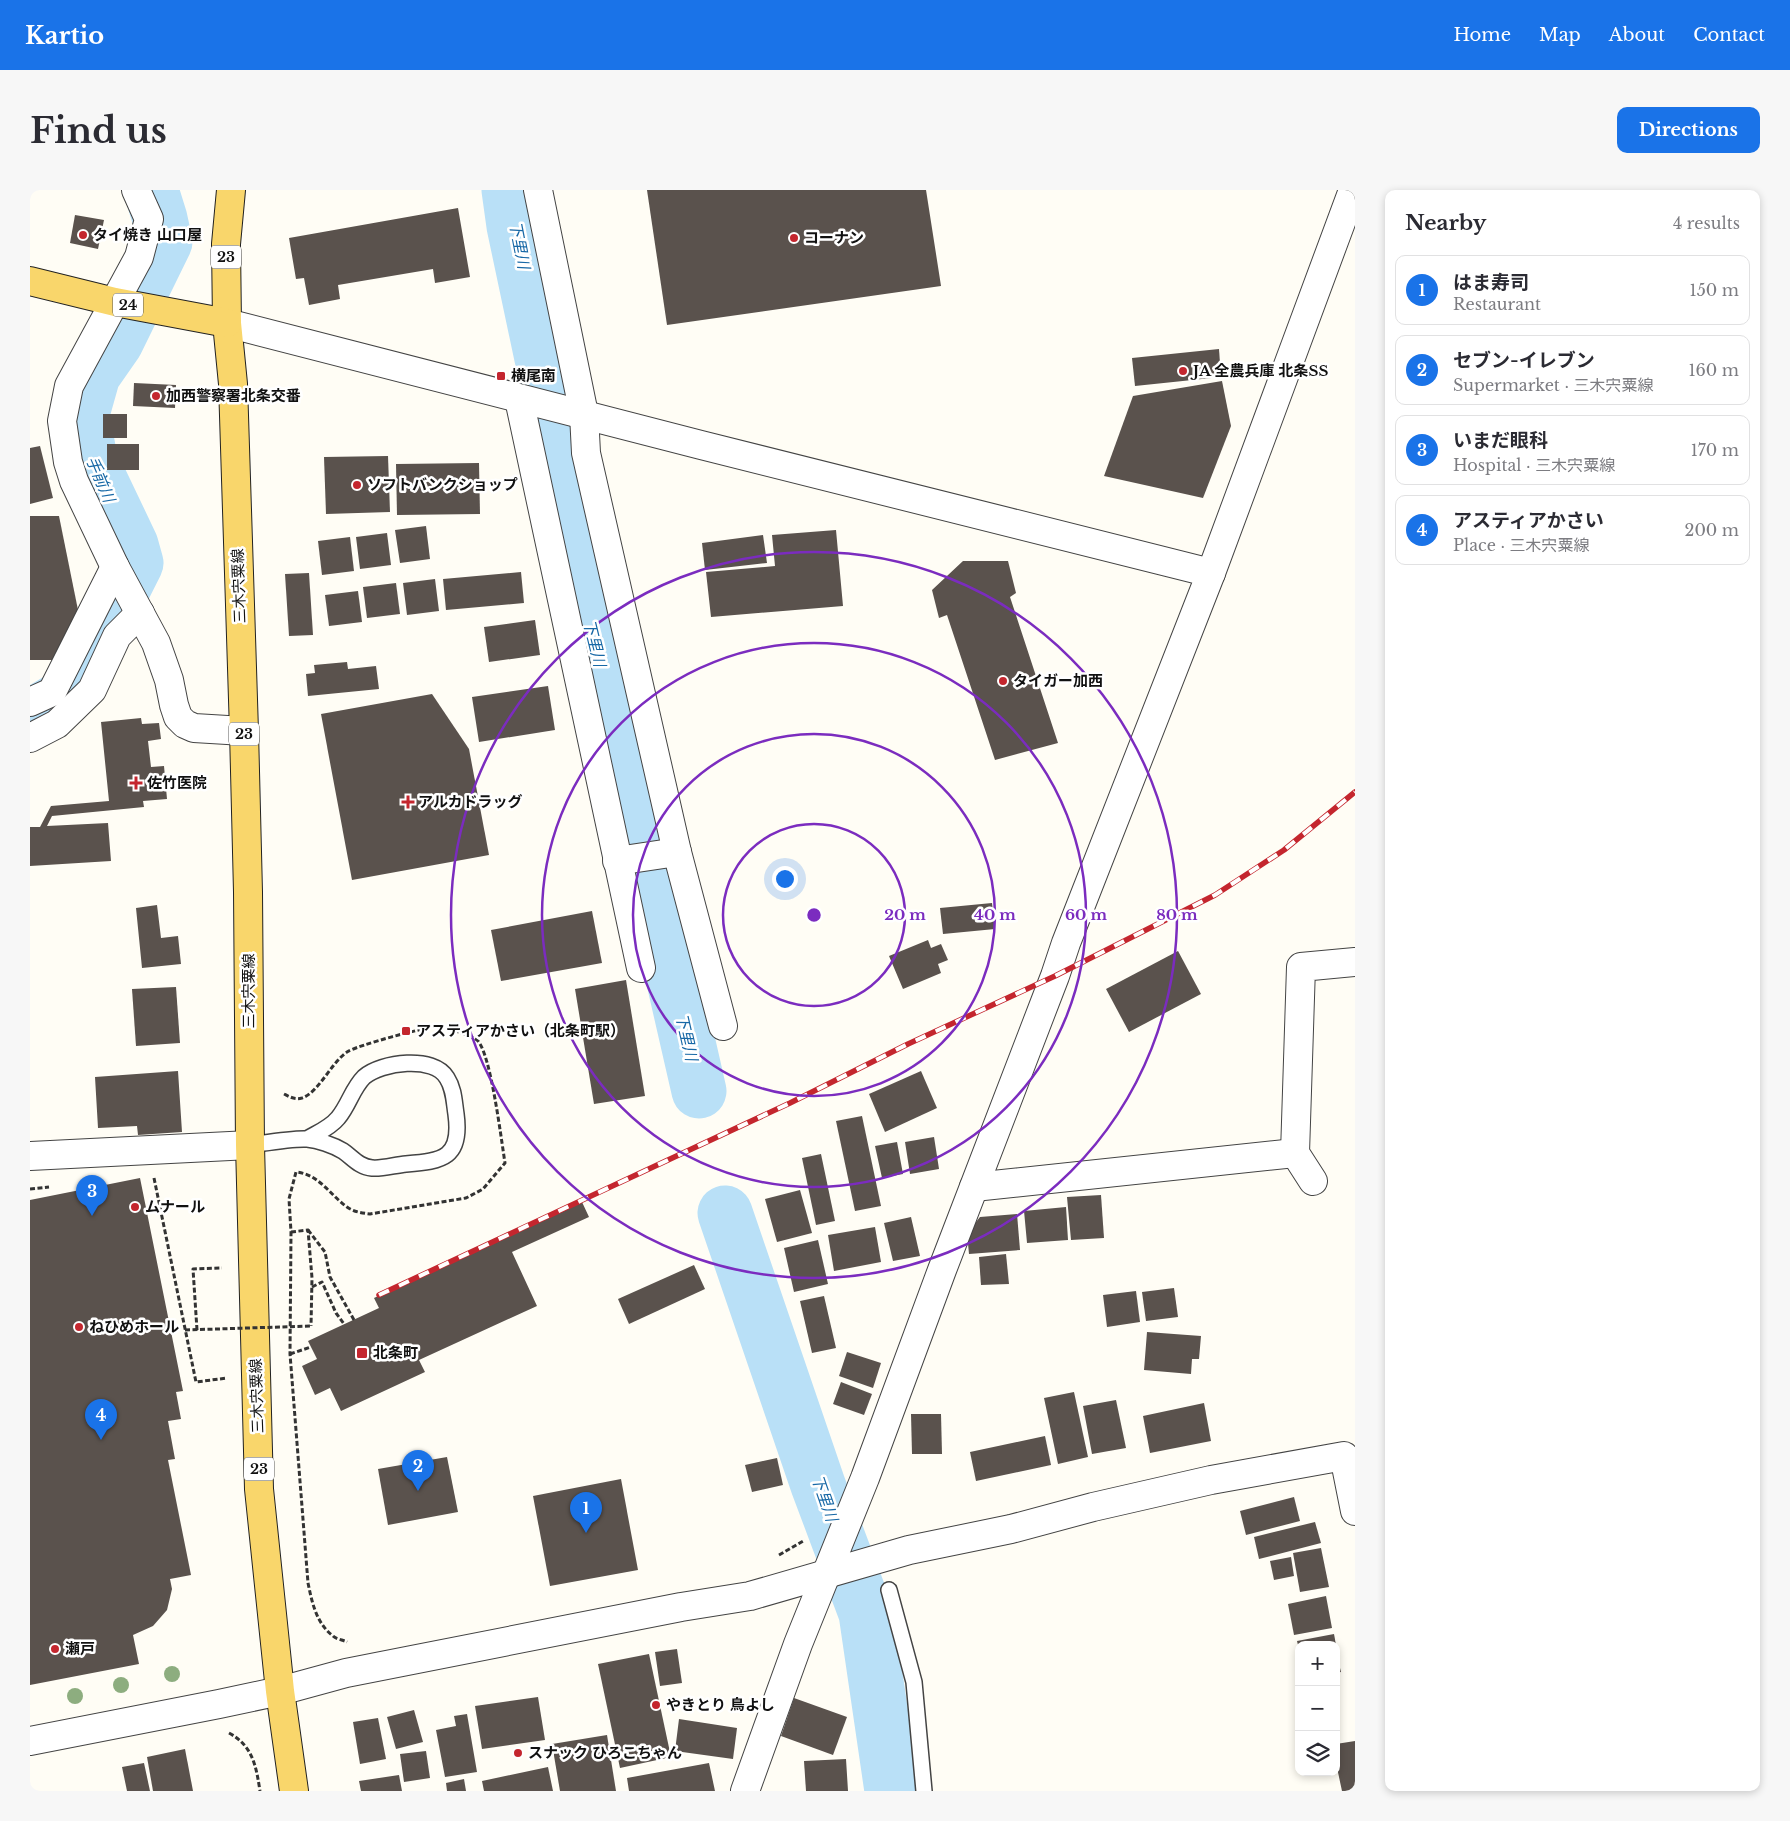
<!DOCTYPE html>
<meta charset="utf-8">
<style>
:root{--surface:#fff;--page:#f7f7f7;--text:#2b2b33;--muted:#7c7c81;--line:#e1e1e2;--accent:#1a73e8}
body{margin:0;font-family:"Libre Baskerville","Noto Sans JP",serif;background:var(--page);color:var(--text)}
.controls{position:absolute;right:15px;bottom:15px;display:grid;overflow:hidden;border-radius:10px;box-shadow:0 2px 8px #0003}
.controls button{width:45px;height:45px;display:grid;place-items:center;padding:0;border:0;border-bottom:1px solid var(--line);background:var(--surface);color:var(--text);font:25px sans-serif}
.you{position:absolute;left:754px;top:688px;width:18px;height:18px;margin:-12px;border:4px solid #fff;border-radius:50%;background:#1a73e8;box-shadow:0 0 0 8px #1a73e833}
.badge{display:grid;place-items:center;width:32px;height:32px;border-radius:50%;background:var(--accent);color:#fff;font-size:16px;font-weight:700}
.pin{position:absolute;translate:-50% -41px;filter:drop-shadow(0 1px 2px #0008)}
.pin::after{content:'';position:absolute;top:26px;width:18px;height:15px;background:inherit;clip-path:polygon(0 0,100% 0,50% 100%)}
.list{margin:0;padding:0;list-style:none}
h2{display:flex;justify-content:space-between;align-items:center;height:65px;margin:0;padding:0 20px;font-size:21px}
h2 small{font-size:16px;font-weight:400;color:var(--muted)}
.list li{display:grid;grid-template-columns:32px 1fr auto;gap:15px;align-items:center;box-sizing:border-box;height:70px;margin:0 10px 10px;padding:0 10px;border:1px solid var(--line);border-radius:10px}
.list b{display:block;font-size:19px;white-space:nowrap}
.list p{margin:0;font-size:16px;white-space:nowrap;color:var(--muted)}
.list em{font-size:16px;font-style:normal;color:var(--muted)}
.icon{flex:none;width:28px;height:28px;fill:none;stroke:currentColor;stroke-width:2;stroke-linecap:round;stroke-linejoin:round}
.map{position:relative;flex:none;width:1325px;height:1601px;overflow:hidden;border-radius:10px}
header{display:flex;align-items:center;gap:30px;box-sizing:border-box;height:70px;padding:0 25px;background:var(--accent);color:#fff}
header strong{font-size:24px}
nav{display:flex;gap:28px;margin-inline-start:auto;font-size:18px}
.intro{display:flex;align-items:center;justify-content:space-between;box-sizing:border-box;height:120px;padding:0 30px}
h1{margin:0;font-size:35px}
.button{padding:12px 22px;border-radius:10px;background:var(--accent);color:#fff;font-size:18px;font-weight:700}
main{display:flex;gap:30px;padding:0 30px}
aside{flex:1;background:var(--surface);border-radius:10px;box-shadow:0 2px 8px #0003}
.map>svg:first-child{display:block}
</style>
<header>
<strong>Kartio</strong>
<nav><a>Home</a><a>Map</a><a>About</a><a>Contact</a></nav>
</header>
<div class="intro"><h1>Find us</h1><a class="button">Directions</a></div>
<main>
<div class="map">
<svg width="1325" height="1601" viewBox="0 0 1325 1601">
<rect width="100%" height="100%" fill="#fffdf5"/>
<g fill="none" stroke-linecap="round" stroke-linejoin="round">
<g stroke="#b9e0f7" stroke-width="55">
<path d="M479,0l5,36 29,137 33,204 39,156 84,368"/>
<path d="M0,527l32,-19 16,-20 58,-115 -5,-18 -41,-86 -8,-45 11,-39 23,-33 49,-100 -5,-23 -9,-29"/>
<path d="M695,1023l93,272 48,128 26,178"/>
</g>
</g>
<g fill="#5a524d">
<path d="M617,0h279l15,96 -274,39z"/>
<path d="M428,18l12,69 -35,6 -2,-14 -95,16 2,14 -31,6 -5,-27 -8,1 -7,-41z"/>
<path d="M45,25l29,5 -6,29 -28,-6z"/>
<path d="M1189,159l2,28 -86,9 -3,-28z"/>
<path d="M1192,191l9,45 -28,72 -99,-22 29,-80z"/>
<path d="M104,193l42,2 -1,23 -42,-2z"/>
<rect x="73" y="224" width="24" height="24"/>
<rect x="77" y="254" width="32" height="26"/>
<path d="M10,256l13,52 -23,6v-56z"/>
<path d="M358,266l2,56 -64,2 -2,-57z"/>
<path d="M449,273l1,51 -83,1 -1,-51z"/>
<path d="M0,326h29l20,99 -18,45h-31z"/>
<path d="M396,336l4,33 -30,4 -5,-33z"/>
<path d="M806,340l7,76 -132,11 -5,-45 69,-6 -3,-31z"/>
<path d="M357,343l4,32 -31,4 -4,-32z"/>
<path d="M733,345l4,28 -62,7 -3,-27z"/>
<path d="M320,347l4,34 -32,4 -4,-34z"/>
<path d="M933,371h45l8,32 -6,4 48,146 -63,17 -48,-145 -8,3 -7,-28z"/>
<path d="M491,382l3,31 -78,7 -3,-31z"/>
<path d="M279,383l4,62 -24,1 -4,-62z"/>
<path d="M405,389l4,32 -32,4 -4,-32z"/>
<path d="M366,393l4,31 -33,4 -4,-31z"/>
<path d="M328,401l4,31 -33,4 -4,-31z"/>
<path d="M505,430l5,35 -51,7 -5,-35z"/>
<path d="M317,472l1,7 28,-3 3,23 -71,7 -2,-22 9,-1 -1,-8z"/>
<path d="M518,496l7,44 -76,12 -7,-45z"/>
<path d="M402,504l37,55 20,106 -137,25 -31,-166z"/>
<path d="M111,528l1,6 17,-1 2,16 -13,2 3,26 13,-1 3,33 -24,2 1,6 -92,9 -5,10 61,-3 3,38 -81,5v-39h10l11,-21 58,-5 -8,-79z"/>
<path d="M962,713l3,26 -52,5 -3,-26z"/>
<path d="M127,715l4,33 17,-2 3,28 -39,4 -6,-60z"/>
<path d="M562,721l10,52 -101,18 -10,-51z"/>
<path d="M898,750l3,8 10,-4 7,16 -10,4 3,9 -38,16 -14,-33z"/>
<path d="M1148,761l23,43 -72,38 -23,-43z"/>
<path d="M596,790l19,116 -51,8 -19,-115z"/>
<path d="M146,797l4,56 -44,3 -4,-57z"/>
<path d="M148,881l4,61 -44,3 -1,-9 -39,2 -3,-51z"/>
<path d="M891,881l16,37 -52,24 -16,-38z"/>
<path d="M832,926l19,90 -26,5 -19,-90z"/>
<path d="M904,947l5,32 -29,5 -5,-32z"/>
<path d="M867,952l6,32 -21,4 -7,-32z"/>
<path d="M791,964l14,67 -19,4 -14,-67z"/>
<path d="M110,988l43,213 -7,1 5,27 -13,2 7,38 -7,1 23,115 -21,4 2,10 -5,21 -14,16 -20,9 6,29 -109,21v-485z"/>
<path d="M770,1000l12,43 -35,9 -12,-43z"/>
<path d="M1071,1005l3,43 -33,2 -4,-43z"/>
<path d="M552,1012l7,15 -77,35 25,54 -118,54 6,12 -84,39 -11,-23 -15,7 -13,-29 15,-7 -9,-18 71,-33 -5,-10z"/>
<path d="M1036,1017l2,33 -41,3 -3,-32z"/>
<path d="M987,1024l3,36 -51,4 -2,-21 13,-16z"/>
<path d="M881,1027l9,39 -27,5 -9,-38z"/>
<path d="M845,1037l6,35 -47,9 -6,-36z"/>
<path d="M788,1050l10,44 -34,8 -10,-44z"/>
<path d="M976,1064l3,30 -28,1 -2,-28z"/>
<path d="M664,1075l11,24 -76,35 -11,-25z"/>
<path d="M1144,1098l4,29 -32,4 -4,-29z"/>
<path d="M1106,1101l4,31 -33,5 -4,-32z"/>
<path d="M794,1106l12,52 -24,5 -12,-52z"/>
<path d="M1117,1142l54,4 -2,23h-7l-1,15 -47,-4z"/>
<path d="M817,1162l34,11 -8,25 -34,-12z"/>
<path d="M811,1192l31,12 -8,21 -31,-11z"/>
<path d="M1044,1202l14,65 -30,7 -14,-66z"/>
<path d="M1086,1210l10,48 -34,6 -9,-48z"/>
<path d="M1174,1213l7,38 -61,12 -7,-37z"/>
<path d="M881,1224h30l1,40h-30z"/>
<path d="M1015,1246l6,29 -75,16 -6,-29z"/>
<path d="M417,1267l11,55 -70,13 -10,-56z"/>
<path d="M747,1268l6,27 -31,7 -7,-27z"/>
<path d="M591,1289l17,91 -88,16 -17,-90z"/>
<path d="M1264,1307l6,24 -54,14 -6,-24z"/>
<path d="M1285,1332l6,21 -62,16 -5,-22z"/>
<path d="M1291,1358l8,39 -29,5 -7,-39z"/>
<path d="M1261,1367l3,19 -20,4 -4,-19z"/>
<path d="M1296,1406l6,32 -38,7 -6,-31z"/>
<path d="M1304,1444l2,11h-38l-1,-4z"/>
<path d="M647,1459l5,34 -22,3 -5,-34z"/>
<path d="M1306,1462l5,20 -5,1z"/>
<path d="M619,1464l22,103 -51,11 -22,-104z"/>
<path d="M508,1507l7,43 -63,9 -7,-43z"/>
<path d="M764,1508l53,19 -14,38 -52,-19z"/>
<path d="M384,1520l9,32 -27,7 -9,-32z"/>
<path d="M437,1524l10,58 -32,5 -9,-47 20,-4 -2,-10z"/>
<path d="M348,1528l8,41 -26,5 -7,-42z"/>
<path d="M649,1529l58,9 -4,31 -58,-8z"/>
<path d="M577,1545l9,56h-56l-8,-47z"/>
<path d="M1325,1551v50h-13l-6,-28v-19z"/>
<path d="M155,1559l8,42h-40l-6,-34z"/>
<path d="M396,1561l4,27 -26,4 -4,-28z"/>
<path d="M816,1569l2,32h-42l-2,-30z"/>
<path d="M114,1573l6,28h-23l-5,-24z"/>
<path d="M679,1573l6,28h-86l-2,-13z"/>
<path d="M518,1577l5,24h-69l-2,-10z"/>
<path d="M369,1585l3,16h-41l-2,-10z"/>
<path d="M434,1589l2,12h-19l-1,-8z"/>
</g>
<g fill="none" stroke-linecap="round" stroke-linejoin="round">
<g stroke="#444" stroke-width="18">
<g id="service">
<path d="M220,955c15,-2 43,-7 57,-6 11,1 26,6 36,12 9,6 16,16 29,17 10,1 23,-3 34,-4 37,-3 56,-6 50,-50 -2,-13 -2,-25 -9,-36 -13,-23 -66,-16 -83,-1 -12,12 -15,28 -26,41 -8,10 -21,15 -31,21"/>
<path d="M859,1400l25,92 10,109"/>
</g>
</g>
<g stroke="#444" stroke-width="30">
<g id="minor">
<path d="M106,0l13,29 -10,38 -70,129 -7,35 6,41 6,19 41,86 41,76 13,37 5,25 4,12 7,7 9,4 50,3"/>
<path d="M508,0l46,224 2,39 91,399 46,174"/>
<path d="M489,209l122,569"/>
<path d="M0,512l22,-10 63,-125"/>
<path d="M0,548l27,-14 35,-34 25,-54 23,-23"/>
<path d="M587,671l60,-9"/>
<path d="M1283,991l-18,-28 6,-186 54,-5"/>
<path d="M944,997l321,-34"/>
</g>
</g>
<g stroke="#444" stroke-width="30">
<g id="tertiary">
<path d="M197,133l474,122 510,128"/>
<path d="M0,966l220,-11"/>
<path d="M0,1551l189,-37 61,-13 66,-18 66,-13 269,-53 69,-11 159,-46 102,-21 82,-22 118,-27 133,-24 11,55"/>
<path d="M715,1601l53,-147 67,-166 77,-208 113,-294 11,-33 145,-370 142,-383"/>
</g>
</g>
<g stroke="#222" stroke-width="30">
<g id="primary">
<path d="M201,0l-5,54 1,79 6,61 11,347 4,161 2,253 9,344 21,202 14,100"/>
<path d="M0,91l85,21 112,21"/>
</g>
</g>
<g stroke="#333" stroke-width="3" stroke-dasharray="5 2.5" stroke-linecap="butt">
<path d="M254,904c6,3 11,6 18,4 17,-6 29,-35 45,-46 8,-6 81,-26 91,-25 8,0 35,9 40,14 13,15 23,97 27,122l-22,26 -17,9 -96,16c-8,-1 -16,-2 -23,-7 -17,-12 -28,-33 -51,-35l-7,27 2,33 -1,122 18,229c4,19 8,40 25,53 3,3 10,4 14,6"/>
<path d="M124,988l42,204 31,-4"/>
<path d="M0,999l19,-2"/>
<path d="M278,1040l17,22 5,25 24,43"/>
<path d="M261,1042l17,-2 4,48 -1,48"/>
<path d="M282,1097l10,-5 14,31 8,11"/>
<path d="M167,1140l-4,-61 29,-1"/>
<path d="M260,1164l21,-7"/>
<path d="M749,1365l26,-15"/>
<path d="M199,1543c24,13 27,33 31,58"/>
</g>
<use href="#service" stroke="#fff" stroke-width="15"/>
<use href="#minor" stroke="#fff" stroke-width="28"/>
<use href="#tertiary" stroke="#fff" stroke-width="28"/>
<use href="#primary" stroke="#f9d66b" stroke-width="28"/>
<g stroke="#c4262e" stroke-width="5.5">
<path id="rail" d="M349,1105l411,-192 118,-59 147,-68 160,-81 69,-45 71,-58"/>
</g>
<use href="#rail" stroke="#fff" stroke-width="4" stroke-dasharray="11" stroke-linecap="butt"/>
<path stroke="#333" stroke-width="3" stroke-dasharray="5 2.5" stroke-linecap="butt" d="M155,1140l126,-4"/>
</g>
<g fill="#8dad7f">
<circle cx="142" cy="1484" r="8"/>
<circle cx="91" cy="1495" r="8"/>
<circle cx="45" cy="1506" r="8"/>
</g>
<g fill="none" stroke="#7b2cbf" stroke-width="2.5">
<circle cx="784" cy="725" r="91"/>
<circle cx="784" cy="725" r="181"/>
<circle cx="784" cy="725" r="272"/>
<circle cx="784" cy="725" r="363"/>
</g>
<g fill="#c4262e" stroke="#fff" stroke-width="2">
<circle cx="53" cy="45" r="5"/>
<circle cx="764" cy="48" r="5"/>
<circle cx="1153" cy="181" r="5"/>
<rect x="466" y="181" width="10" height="10" rx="2.5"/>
<circle cx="126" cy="206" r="5"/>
<circle cx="327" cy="295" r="5"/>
<circle cx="973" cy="491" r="5"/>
<path d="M103.5 585.5h5v5h5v5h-5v5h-5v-5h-5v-5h5z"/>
<path d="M375.5 604.5h5v5h5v5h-5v5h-5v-5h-5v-5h5z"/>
<rect x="371" y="836" width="10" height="10" rx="2.5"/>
<circle cx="105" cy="1017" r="5"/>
<circle cx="49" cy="1137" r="5"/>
<rect x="326" y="1157" width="12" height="12" rx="2.5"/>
<circle cx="25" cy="1459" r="5"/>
<circle cx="626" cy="1515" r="5"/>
<circle cx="488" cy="1563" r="5"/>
</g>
<g text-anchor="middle" stroke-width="5" stroke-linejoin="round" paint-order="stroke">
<g fill="#fff" stroke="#585858" stroke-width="1">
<rect x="181" y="55.5" width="30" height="23" rx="4"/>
<rect x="83" y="103.5" width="30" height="23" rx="4"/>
<rect x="199" y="532.5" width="30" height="23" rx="4"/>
<rect x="214" y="1267.5" width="30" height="23" rx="4"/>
</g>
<g font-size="14" font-weight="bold" fill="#111">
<text x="196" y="72">23</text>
<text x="98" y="120">24</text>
<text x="214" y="549">23</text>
<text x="229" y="1284">23</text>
</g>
<g font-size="15" font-weight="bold" fill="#111" stroke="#fff" text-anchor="start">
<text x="63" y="50">タイ焼き 山口屋</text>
<text x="774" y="53">コーナン</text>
<text x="1163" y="186">JA 全農兵庫 北条SS</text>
<text x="481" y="191">横尾南</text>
<text x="136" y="211">加西警察署北条交番</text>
<text x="337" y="300">ソフトバンクショップ</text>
<text x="983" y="496">タイガー加西</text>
<text x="117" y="598">佐竹医院</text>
<text x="388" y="617">アルカドラッグ</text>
<text x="386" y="846">アスティアかさい（北条町駅）</text>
<text x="115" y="1022">ムナール</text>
<text x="59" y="1142">ねひめホール</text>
<text x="343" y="1168">北条町</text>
<text x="35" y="1464">瀬戸</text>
<text x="636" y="1520">やきとり 鳥よし</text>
<text x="498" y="1568">スナック ひろこちゃん</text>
</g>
<g font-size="15" fill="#111" stroke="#fff">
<text transform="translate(209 396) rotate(-92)" y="5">三木宍粟線</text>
<text transform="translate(219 801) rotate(-90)" y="5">三木宍粟線</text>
<text transform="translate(227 1206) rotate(-92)" y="5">三木宍粟線</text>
</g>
<g font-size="16" font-style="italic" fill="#1768a6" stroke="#fff">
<text transform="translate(490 55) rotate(79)" y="6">下里川</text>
<text transform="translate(71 289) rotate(67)" y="6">手前川</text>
<text transform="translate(565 453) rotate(76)" y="6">下里川</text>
<text transform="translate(657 847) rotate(77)" y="6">下里川</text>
<text transform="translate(795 1308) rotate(71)" y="6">下里川</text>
</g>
</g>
<circle cx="784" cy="725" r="8" fill="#7b2cbf" stroke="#fff" stroke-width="2.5"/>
<g font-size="15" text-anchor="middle" font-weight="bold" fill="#7b2cbf" stroke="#fff" stroke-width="5" stroke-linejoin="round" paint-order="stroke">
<text x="875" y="730">20 m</text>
<text x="965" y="730">40 m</text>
<text x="1056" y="730">60 m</text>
<text x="1147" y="730">80 m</text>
</g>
</svg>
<div class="controls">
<button>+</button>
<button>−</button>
<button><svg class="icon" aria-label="layers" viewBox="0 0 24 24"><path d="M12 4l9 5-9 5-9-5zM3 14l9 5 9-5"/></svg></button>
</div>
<div class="you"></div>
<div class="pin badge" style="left:556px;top:1343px">1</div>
<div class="pin badge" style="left:388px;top:1301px">2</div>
<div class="pin badge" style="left:62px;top:1026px">3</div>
<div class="pin badge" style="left:71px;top:1250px">4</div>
</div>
<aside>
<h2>Nearby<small>4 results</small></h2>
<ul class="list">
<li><span class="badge">1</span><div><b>はま寿司</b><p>Restaurant</p></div><em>150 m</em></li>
<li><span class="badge">2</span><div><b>セブン-イレブン</b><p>Supermarket · 三木宍粟線</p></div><em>160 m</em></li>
<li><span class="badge">3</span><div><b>いまだ眼科</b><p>Hospital · 三木宍粟線</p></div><em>170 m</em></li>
<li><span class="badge">4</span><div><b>アスティアかさい</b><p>Place · 三木宍粟線</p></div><em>200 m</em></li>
</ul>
</aside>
</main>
